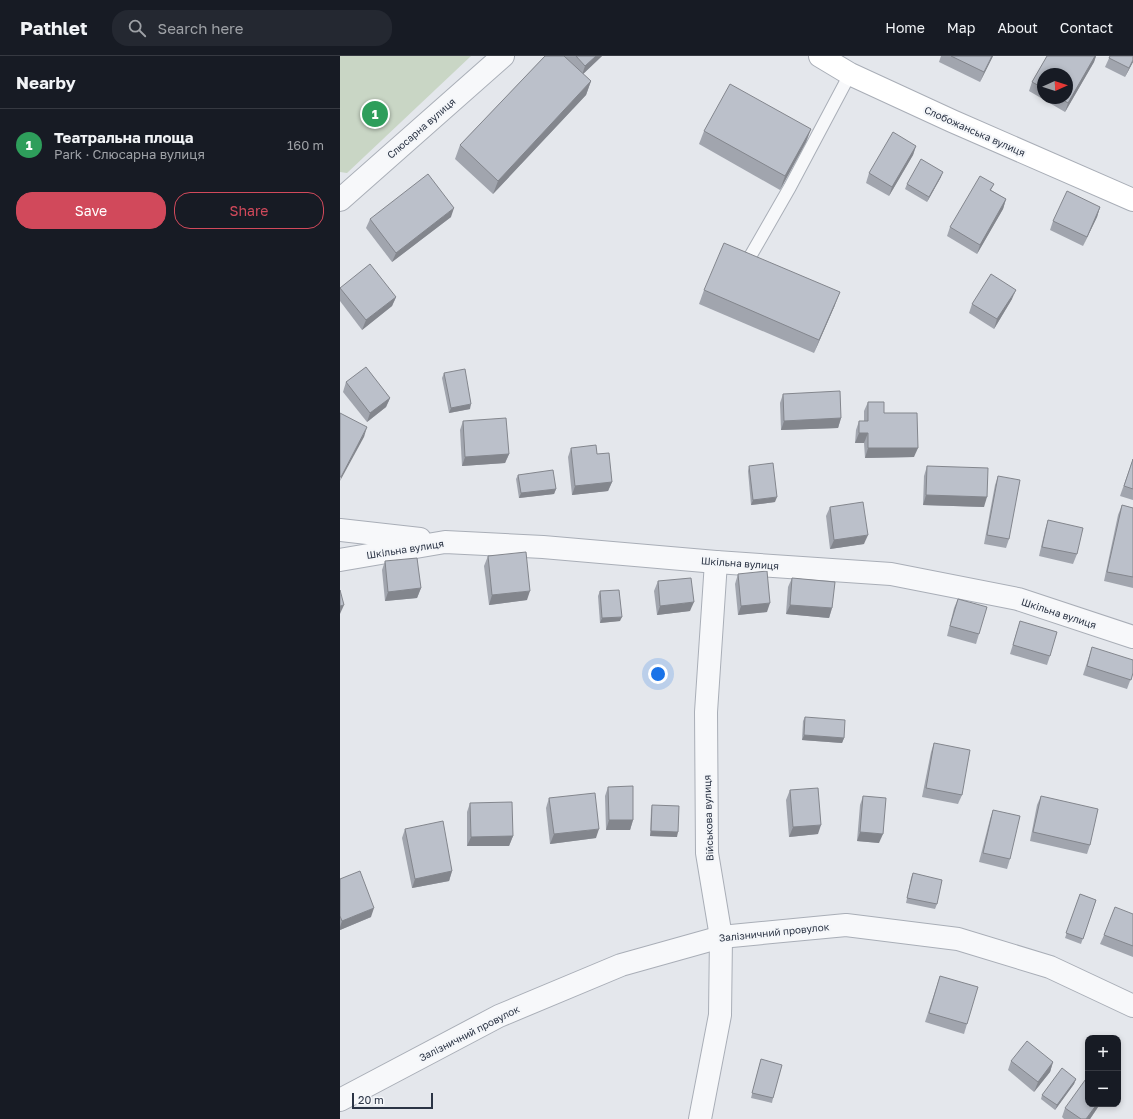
<!DOCTYPE html>
<meta charset="utf-8">
<style>
:root{--surface:#171b24;--page:#242831;--text:#f1f3f6;--muted:#9ea1a6;--line:#363941;--accent:#d1495b}
body{margin:0;font-family:"Golos Text",sans-serif;background:var(--page);color:var(--text)}
.controls{position:absolute;right:12px;bottom:12px;display:grid;overflow:hidden;border-radius:8px;box-shadow:0 2px 6px #0003}
.controls button{width:36px;height:36px;display:grid;place-items:center;padding:0;border:0;border-bottom:1px solid var(--line);background:var(--surface);color:var(--text);font:20px sans-serif}
.compass{position:absolute;left:697px;top:12px;width:36px;height:36px;border-radius:50%;background:var(--surface);box-shadow:0 2px 6px #0003;rotate:87deg}
.scale{position:absolute;left:12px;bottom:10px;width:81px;box-sizing:border-box;padding-left:4px;border:2px solid #2b3445;border-top:0;font-size:11px;line-height:14px;white-space:nowrap;color:#2b3445;-webkit-text-stroke:3px #f4f6f9;paint-order:stroke}
.you{position:absolute;left:318px;top:618px;width:14px;height:14px;margin:-10px;border:3px solid #fff;border-radius:50%;background:#1a73e8;box-shadow:0 0 0 6px #1a73e833}
.badge{display:grid;place-items:center;width:26px;height:26px;border-radius:50%;background:var(--accent);color:#fff;font-size:13px;font-weight:700}
.pin{position:absolute;translate:-50% -50%;border:2px solid #fff;box-shadow:0 1px 4px #0006}
.list{margin:0;padding:0;list-style:none}
h2{display:flex;justify-content:space-between;align-items:center;height:52px;margin:0;padding:0 16px;font-size:17px}
h2 small{font-size:13px;font-weight:400;color:var(--muted)}
.list li{display:grid;grid-template-columns:26px 1fr auto;gap:12px;align-items:center;box-sizing:border-box;height:72px;padding:0 16px;border-top:1px solid var(--line)}
.list b{display:block;font-size:15px;white-space:nowrap}
.list p{margin:0;font-size:13px;white-space:nowrap;color:var(--muted)}
.list em{font-size:13px;font-style:normal;color:var(--muted)}
.actions{display:flex;gap:8px;padding:12px 16px}
.actions a{flex:1;padding:9px 0;border:1px solid var(--accent);border-radius:16px;text-align:center;font-size:14px;color:var(--accent)}
.actions .main{background:var(--accent);color:#fff}
.icon{flex:none;width:22px;height:22px;fill:none;stroke:currentColor;stroke-width:2;stroke-linecap:round;stroke-linejoin:round}
.map{position:relative;flex:none;width:793px;height:1063px;overflow:hidden}
header{display:flex;align-items:center;gap:24px;box-sizing:border-box;height:56px;padding:0 20px;background:var(--surface);border-bottom:1px solid var(--line)}
header strong{font-size:19px}
nav{display:flex;gap:22px;margin-inline-start:auto;font-size:14px}
.search{width:280px;height:36px;background:var(--page);display:flex;align-items:center;gap:10px;box-sizing:border-box;padding:0 14px;border-radius:16px;color:var(--muted);font-size:15px}
main{display:flex}
aside{flex:1;background:var(--surface)}
.map>svg:first-child{display:block}
</style>
<header>
<strong>Pathlet</strong>
<div class="search"><svg class="icon" aria-label="search" viewBox="0 0 24 24"><circle cx="10" cy="10" r="6"/><path d="M15 15l6 6"/></svg>Search here</div>
<nav><a>Home</a><a>Map</a><a>About</a><a>Contact</a></nav>
</header>
<main>
<aside>
<h2>Nearby<small></small></h2>
<ul class="list">
<li><span class="badge" style="background:#2e9e5b">1</span><div><b>Театральна площа</b><p>Park · Слюсарна вулиця</p></div><em>160 m</em></li>
</ul>
<div class="actions"><a class="main">Save</a><a>Share</a></div>
</aside>
<div class="map">
<svg width="793" height="1063" viewBox="0 0 793 1063">
<rect width="100%" height="100%" fill="#e4e7ec"/>
<path fill="#c9d6c5" d="M0,0h131l-124,117 -7,-1z"/>
<g fill="none" stroke-linecap="round" stroke-linejoin="round">
<g stroke="#a9aeb7" stroke-width="14">
<path id="lane" d="M411,199l39,-68 60,-113"/>
</g>
<g stroke="#a9aeb7" stroke-width="24">
<g id="street">
<path d="M0,144l163,-144"/>
<path d="M0,474l80,9"/>
<path d="M0,504l105,-18 98,5 173,15 175,12 127,25 115,38"/>
<path d="M0,1044l159,-84 122,-51 100,-28 125,-12 112,14 92,28 83,39"/>
<path d="M360,1063l20,-104 1,-78 -14,-84 -1,-141 10,-150"/>
</g>
</g>
<g stroke="#a9aeb7" stroke-width="24">
<path id="secondary" d="M480,0l30,18 102,47 181,79"/>
</g>
<use href="#lane" stroke="#f7f8fa" stroke-width="12"/>
<use href="#street" stroke="#f7f8fa" stroke-width="22"/>
<use href="#secondary" stroke="#fff" stroke-width="22"/>
</g>
<g fill="#a1a5ae" fill-rule="evenodd">
<path d="M205,0h57l-19,18 8,7 -5,14 -93,99 -38,-35 5,-14z"/>
<path d="M601,0h52l-13,26 -41,-20z"/>
<path d="M707,0h49l-2,6 -29,50 -36,-21 3,-9zM703,18h24v24h-24z"/>
<path d="M770,0l23,6 -8,15 -20,-10z"/>
<path d="M471,73l-5,13 -26,48 -81,-46 5,-13z"/>
<path d="M576,90l-3,9 -24,41 -23,-13 3,-10z"/>
<path d="M601,121l-14,25 -22,-13 2,-5z"/>
<path d="M654,128l-3,6 15,9 -3,10 -26,45 -30,-18 3,-9z"/>
<path d="M760,151l-3,10 -14,29 -33,-16 3,-9z"/>
<path d="M111,161l-59,45 -26,-34 4,-9z"/>
<path d="M0,232l56,9 -4,9 -30,24 -22,-29z"/>
<path d="M364,234l131,15 -21,48 -115,-49z"/>
<path d="M672,243l-18,30 -25,-16 3,-9z"/>
<path d="M104,317l26,36 -21,4 -7,-35z"/>
<path d="M6,326l44,16 -4,9 -19,15 -24,-30z"/>
<path d="M443,338l58,24 -3,10 -57,2 -1,-27z"/>
<path d="M528,346l16,11 30,44 -49,1 -1,-15h-9l1,-13 3,-9h5v-10z"/>
<path d="M123,365l46,33 -4,9 -43,3 -2,-36z"/>
<path d="M231,392l26,6 15,28 -4,9 -36,4 -4,-38z"/>
<path d="M793,403v41l-13,-4z"/>
<path d="M409,410l26,36 -24,3 -3,-34z"/>
<path d="M587,410l57,41 -61,-2 1,-29z"/>
<path d="M178,419l38,14 -2,5 -35,4 -3,-19z"/>
<path d="M658,420l11,63 -3,9 -22,-4 11,-59z"/>
<path d="M782,449l11,3v80l-29,-7 14,-66z"/>
<path d="M490,451l34,37 -34,5 -4,-33z"/>
<path d="M708,464l29,34 -4,10 -34,-8 6,-26z"/>
<path d="M148,500l39,44 -38,5 -5,-39z"/>
<path d="M45,505l36,27 -4,10 -32,3 -3,-31z"/>
<path d="M398,518l29,38 -29,3 -3,-31z"/>
<path d="M452,522l40,30 -3,10 -43,-4 2,-27z"/>
<path d="M318,525l32,30 -33,4 -3,-24z"/>
<path d="M260,535l20,30 -20,2 -2,-27z"/>
<path d="M618,543l21,35 -3,10 -29,-8 7,-28z"/>
<path d="M680,565l30,35 -3,9 -37,-11z"/>
<path d="M752,591l41,26 -6,16 -44,-14z"/>
<path d="M465,661l39,21 -2,5 -40,-3 1,-19z"/>
<path d="M594,687l28,52 -4,9 -36,-7 9,-45z"/>
<path d="M268,731l25,33 -3,10h-24l-1,-34z"/>
<path d="M450,734l28,44 -29,3 -3,-37z"/>
<path d="M523,740l16,47 -22,-2 3,-36z"/>
<path d="M701,740l49,49 -3,9 -57,-13 7,-36z"/>
<path d="M209,742l47,40 -46,6 -4,-36z"/>
<path d="M130,747l43,33 -4,10h-42v-34z"/>
<path d="M312,749l25,32 -27,-1 1,-26z"/>
<path d="M653,754l17,49 -3,10 -28,-7 11,-43z"/>
<path d="M65,773l47,42 -3,10 -37,7 -10,-50z"/>
<path d="M573,817l24,31 -2,5 -29,-6 5,-25z"/>
<path d="M0,823l31,38 -31,13z"/>
<path d="M740,838l16,6 -15,44 -16,-6z"/>
<path d="M793,858v43l-33,-13 4,-9z"/>
<path d="M600,920l27,48 -3,10 -39,-12z"/>
<path d="M421,1003l12,39 -1,5 -21,-5z"/>
<path d="M671,1005l42,1 -3,10 -16,20 -26,-22z"/>
<path d="M736,1023l-2,5 -19,26 -14,-11 1,-4z"/>
<path d="M748,1048h12l-10,15h-26l-2,-2 3,-9z"/>
</g>
<g fill="#83868d">
<path d="M256,0h6l-20,19 3,-9z"/>
<path d="M652,0h1l-13,26 4,-10z"/>
<path d="M755,0h1l-2,6 -29,50 3,-9z"/>
<path d="M793,4v2l-8,15 4,-9z"/>
<path d="M251,25l-5,14 -93,99 5,-13z"/>
<path d="M471,73l-5,13 -26,48 5,-14z"/>
<path d="M576,90l-3,9 -24,41 3,-9z"/>
<path d="M603,116l-2,5 -14,25 2,-5z"/>
<path d="M666,143l-3,10 -26,45 3,-9z"/>
<path d="M760,151l-3,10 -14,29 4,-9z"/>
<path d="M114,152l-3,9 -59,45 4,-9z"/>
<path d="M676,234l-4,9 -18,30 3,-10z"/>
<path d="M500,236l-5,13 -21,48 5,-13z"/>
<path d="M56,241l-4,9 -30,24 4,-10z"/>
<path d="M50,342l-4,9 -19,15 3,-9z"/>
<path d="M131,348l-1,5 -21,4 2,-5z"/>
<path d="M501,362l-3,10 -57,2 3,-9z"/>
<path d="M27,371l-3,10 -24,44 1,-4z"/>
<path d="M519,377h9l-4,10h-9z"/>
<path d="M528,392h50l-4,9 -49,1z"/>
<path d="M169,398l-4,9 -43,3 3,-9z"/>
<path d="M272,426l-4,9 -36,4 3,-9z"/>
<path d="M216,433l-2,5 -35,4 2,-5z"/>
<path d="M586,439l61,2 -3,10 -61,-2z"/>
<path d="M437,441l-2,5 -24,3 2,-5z"/>
<path d="M528,479l-4,9 -34,5 4,-9z"/>
<path d="M81,532l-4,10 -32,3 3,-9z"/>
<path d="M190,535l-3,9 -38,5 3,-10z"/>
<path d="M354,546l-4,9 -33,4 3,-9z"/>
<path d="M430,547l-3,9 -29,3 3,-9z"/>
<path d="M4,549l-4,9v-8z"/>
<path d="M450,549l42,3 -3,10 -43,-4z"/>
<path d="M282,561l-2,4 -20,2 2,-5z"/>
<path d="M464,679l40,3 -2,5 -40,-3z"/>
<path d="M269,764h24l-3,10h-24z"/>
<path d="M481,769l-3,9 -29,3 4,-10z"/>
<path d="M259,773l-3,9 -46,6 4,-10z"/>
<path d="M311,775l27,1 -1,5 -27,-1z"/>
<path d="M520,776l23,2 -4,9 -22,-2z"/>
<path d="M173,780l-4,10h-42l4,-9z"/>
<path d="M112,815l-3,10 -37,7 3,-9z"/>
<path d="M34,852l-3,9 -31,13v-3l2,-6z"/>
<path d="M713,1006l-3,10 -16,20 4,-10z"/>
<path d="M736,1023l-2,5 -19,26 2,-5z"/>
<path d="M757,1048h3l-10,15h-4z"/>
</g>
<g fill="#bbc0ca" stroke="#83868d">
<path d="M205,0h19l27,25 -93,100 -38,-36z"/>
<path d="M236,0h20l-11,10z"/>
<path d="M611,0h41l-8,16z"/>
<path d="M707,0h48l-27,47 -8,-5h7v-24h-24v14l-11,-6z"/>
<path d="M770,0h23v4l-4,8 -20,-10z"/>
<path d="M390,28l81,45 -26,47 -81,-45z"/>
<path d="M553,76l23,14 -24,41 -23,-14z"/>
<path d="M581,103l22,13 -14,25 -22,-13z"/>
<path d="M88,118l26,34 -58,45 -26,-34z"/>
<path d="M640,120l14,8 -4,6 16,9 -26,46 -30,-18z"/>
<path d="M727,135l33,16 -13,30 -34,-16z"/>
<path d="M384,187l116,49 -21,48 -115,-50z"/>
<path d="M30,208l26,33 -30,23 -26,-32z"/>
<path d="M651,218l25,16 -19,29 -25,-15z"/>
<path d="M26,311l24,31 -20,15 -24,-31z"/>
<path d="M125,313l6,35 -20,4 -7,-35z"/>
<path d="M500,335l1,27 -57,3 -1,-27z"/>
<path d="M528,346h16v11h33l1,35h-50v-15h-9v-12h9z"/>
<path d="M0,357l27,14 -26,50h-1z"/>
<path d="M166,362l3,36 -44,3 -2,-36z"/>
<path d="M256,389l1,9 12,-1 3,29 -37,4 -4,-38z"/>
<path d="M793,403v30l-9,-3z"/>
<path d="M433,407l4,34 -24,3 -4,-34z"/>
<path d="M587,410l61,2 -1,29 -61,-2z"/>
<path d="M213,414l3,19 -35,4 -3,-18z"/>
<path d="M658,420l22,4 -11,59 -22,-4z"/>
<path d="M523,446l5,33 -34,5 -4,-33z"/>
<path d="M782,449l11,3v69l-26,-5z"/>
<path d="M708,464l35,8 -6,26 -35,-7z"/>
<path d="M186,496l4,39 -38,4 -4,-39z"/>
<path d="M77,502l4,30 -33,4 -3,-31z"/>
<path d="M427,515l3,32 -29,3 -3,-32z"/>
<path d="M351,522l3,24 -34,4 -2,-25z"/>
<path d="M452,522l43,4 -3,26 -42,-3z"/>
<path d="M0,534l4,15 -4,1z"/>
<path d="M279,534l3,27 -20,1 -2,-27z"/>
<path d="M618,543l29,8 -8,27 -29,-8z"/>
<path d="M680,565l37,11 -7,24 -37,-11z"/>
<path d="M752,591l41,13v13l-2,7 -44,-14z"/>
<path d="M465,661l40,3 -1,18 -40,-3z"/>
<path d="M594,687l36,7 -8,45 -36,-7z"/>
<path d="M293,730v34h-24l-1,-33z"/>
<path d="M478,732l3,37 -28,2 -3,-37z"/>
<path d="M255,737l4,36 -45,5 -5,-36z"/>
<path d="M523,740l23,2 -3,36 -23,-2z"/>
<path d="M701,740l57,13 -8,36 -57,-13z"/>
<path d="M172,746l1,34 -42,1 -1,-34z"/>
<path d="M312,749l27,1 -1,26 -27,-1z"/>
<path d="M653,754l27,6 -10,43 -27,-6z"/>
<path d="M103,765l9,50 -37,8 -10,-50z"/>
<path d="M20,815l14,37 -32,13 -2,-5v-37z"/>
<path d="M573,817l29,7 -5,24 -30,-6z"/>
<path d="M740,838l16,6 -13,39 -17,-6z"/>
<path d="M775,851l18,7v32l-29,-11z"/>
<path d="M600,920l38,11 -11,37 -38,-11z"/>
<path d="M687,985l26,21 -15,20 -27,-21z"/>
<path d="M421,1003l21,6 -9,33 -21,-5z"/>
<path d="M722,1012l14,11 -19,26 -15,-10z"/>
<path d="M748,1020v28h9l-11,15h-5l-16,-11z"/>
</g>
<g text-anchor="middle" stroke-width="4" stroke-linejoin="round" paint-order="stroke">
<g font-size="10" fill="#2b3445" stroke="#f4f6f9">
<text transform="translate(81 72) rotate(-41)" y="4">Слюсарна вулиця</text>
<text transform="translate(635 75) rotate(24)" y="4">Слобожанська вулиця</text>
<text transform="translate(65 493) rotate(-9)" y="4">Шкільна вулиця</text>
<text transform="translate(400 507) rotate(4)" y="4">Шкільна вулиця</text>
<text transform="translate(719 557) rotate(18)" y="4">Шкільна вулиця</text>
<text transform="translate(368 762) rotate(-92)" y="4">Військова вулиця</text>
<text transform="translate(434 876) rotate(-6)" y="4">Залізничний провулок</text>
<text transform="translate(129 977) rotate(-27)" y="4">Залізничний провулок</text>
</g>
</g>
</svg>
<div class="controls">
<button>+</button>
<button>−</button>
</div>
<svg class="compass" viewBox="-18 -18 36 36"><path d="M0-13l5 13h-10z" fill="#e53935"/><path d="M0 13l5-13h-10z" fill="#9ea1a6"/></svg>
<div class="scale">20 m</div>
<div class="you"></div>
<div class="pin badge" style="left:35px;top:58px;background:#2e9e5b">1</div>
</div>
</main>
